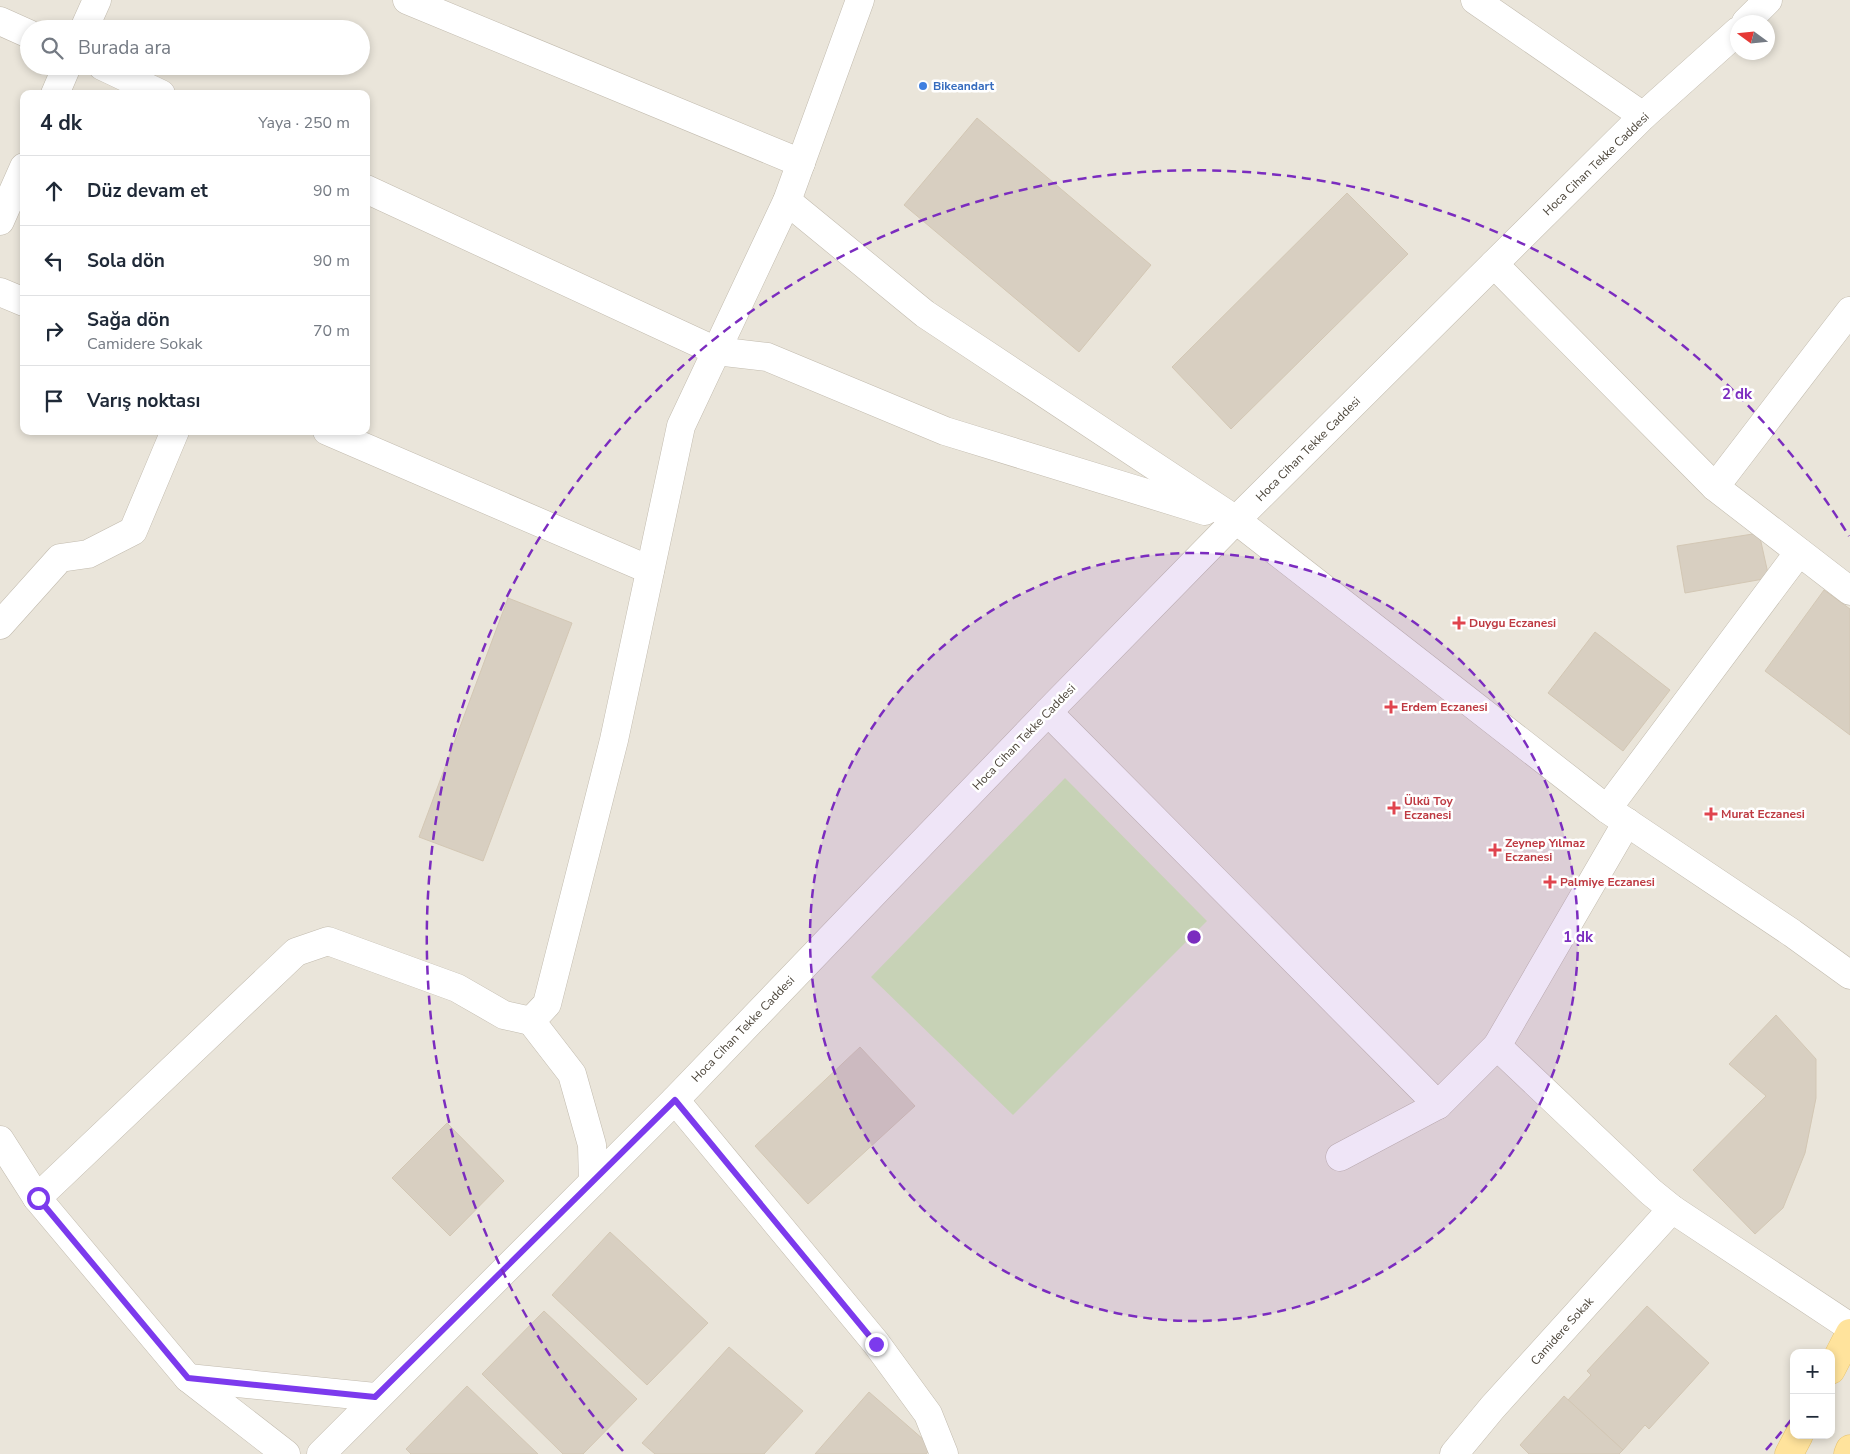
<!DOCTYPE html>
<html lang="tr">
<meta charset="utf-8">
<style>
:root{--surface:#fff;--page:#f6f6f7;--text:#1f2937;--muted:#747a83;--line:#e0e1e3}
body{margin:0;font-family:"Nunito Sans",sans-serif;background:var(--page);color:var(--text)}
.controls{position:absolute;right:15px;bottom:15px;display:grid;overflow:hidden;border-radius:10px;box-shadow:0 2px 8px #0003}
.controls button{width:45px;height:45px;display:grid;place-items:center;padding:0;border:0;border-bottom:1px solid var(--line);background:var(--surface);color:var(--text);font:25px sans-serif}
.compass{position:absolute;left:1730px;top:15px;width:45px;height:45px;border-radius:50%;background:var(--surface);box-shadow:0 2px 8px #0003;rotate:285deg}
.stop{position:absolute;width:15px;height:15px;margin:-11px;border:4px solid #7c3aed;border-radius:50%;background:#fff}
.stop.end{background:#7c3aed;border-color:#fff;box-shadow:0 1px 5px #0008}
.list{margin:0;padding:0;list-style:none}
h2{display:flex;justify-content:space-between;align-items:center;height:65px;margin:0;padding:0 20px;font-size:21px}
h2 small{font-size:16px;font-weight:400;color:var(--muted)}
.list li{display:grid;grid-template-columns:32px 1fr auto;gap:15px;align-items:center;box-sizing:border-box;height:70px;padding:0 20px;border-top:1px solid var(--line)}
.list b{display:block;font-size:19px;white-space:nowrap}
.list p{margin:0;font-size:16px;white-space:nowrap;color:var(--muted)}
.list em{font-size:16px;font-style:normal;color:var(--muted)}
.icon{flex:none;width:28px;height:28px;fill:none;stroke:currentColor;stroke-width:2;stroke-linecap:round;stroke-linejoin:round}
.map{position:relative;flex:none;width:1850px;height:1454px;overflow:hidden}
.search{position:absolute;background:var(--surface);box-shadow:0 2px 8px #0003;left:20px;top:20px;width:350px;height:55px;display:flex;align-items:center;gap:12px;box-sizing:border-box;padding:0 18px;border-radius:28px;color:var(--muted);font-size:19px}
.panel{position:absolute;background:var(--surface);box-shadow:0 2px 8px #0003;left:20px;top:90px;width:350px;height:345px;border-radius:10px}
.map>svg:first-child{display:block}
</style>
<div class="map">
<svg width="1850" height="1454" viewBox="0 0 1850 1454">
<rect width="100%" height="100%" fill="#f6f3ec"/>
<path fill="#eae5da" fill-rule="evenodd" d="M0,0h1850v1454h-1850zM1738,22h30v30h-30zM29,29h332v37h-332zM24,94h342v337h-342zM1794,1353h37v82h-37z"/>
<path fill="#d2eab5" d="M1065,778l142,143 -194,194 -142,-138z"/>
<g fill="#d8cfc1" stroke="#d3c7b4">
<path d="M977,118l174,147 -72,87 -175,-147z"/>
<path d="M1347,193l61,61 -177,175 -59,-62z"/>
<path d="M1759,533l10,45 -84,15 -8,-47z"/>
<path d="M1824,590l26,19v126l-85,-64z"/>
<path d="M508,598l64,25 -89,238 -64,-24z"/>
<path d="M1595,632l75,58 -47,61 -75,-58z"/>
<path d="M1776,1015l40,44v39l-11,55 -22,55 -28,26 -62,-64 73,-74 -37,-32z"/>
<path d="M860,1047l55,59 -107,98 -53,-58z"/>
<path d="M447,1123l57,58 -54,55 -58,-58z"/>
<path d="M610,1232l98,91 -61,62 -95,-90z"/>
<path d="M1647,1306l62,57 -60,66 -4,-4 -22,25 -55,-50 23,-25 -4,-4z"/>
<path d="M544,1311l93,88 -54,55h-20l-81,-80z"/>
<path d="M729,1347l74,64 -39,43h-109l-13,-11z"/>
<path d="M467,1386l71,68h-127l-5,-5z"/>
<path d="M869,1392l63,55 -6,7h-111z"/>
<path d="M1564,1396l59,54 -4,4h-90l-9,-9z"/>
</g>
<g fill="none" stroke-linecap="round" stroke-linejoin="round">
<g stroke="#c2bbae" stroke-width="29">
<g id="minor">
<path d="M407,0l394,163"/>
<path d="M1475,0l168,116"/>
<path d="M0,21l29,13"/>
<path d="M1746,22l22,-22"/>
<path d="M84,29l13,-29"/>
<path d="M102,66l59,28"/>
<path d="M55,94l12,-28"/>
<path d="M366,189l350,162 51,6 178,74 260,80"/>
<path d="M787,201l138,113 311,206 371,289 185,124 58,42"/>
<path d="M0,221l24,-54"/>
<path d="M1494,264l221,223 135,104"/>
<path d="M0,292l24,10"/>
<path d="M327,431l323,139"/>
<path d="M1715,487l135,-176"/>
<path d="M0,625l60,-67 28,-4 45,-23 42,-100"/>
<path d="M1048,712l390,393"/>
<path d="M1607,809l192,-257"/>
<path d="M531,1021l41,53 20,71 1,37"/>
<path d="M1497,1046l154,146 21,17 178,118"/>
<path d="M675,1100l201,243 52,71 16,40"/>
<path d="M0,1140l37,58 151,180 98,76"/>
<path d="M1340,1157l98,-52 59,-59 130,-224"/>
<path d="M37,1198l259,-246 32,-11 129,47 47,27 27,6 16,-17 67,-264 67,-314 106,-225 73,-201"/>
<path d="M188,1378l187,19"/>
<path d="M321,1454l354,-354 373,-388 188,-192 407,-404 95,-85"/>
<path d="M1454,1454l38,-46 180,-199"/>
</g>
</g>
<g stroke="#e6c16a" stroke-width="29">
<g id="major">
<path d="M1831,1370l19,-37"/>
<path d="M1789,1454l10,-19"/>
<path d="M1848,1454l2,-5"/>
</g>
</g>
<use href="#minor" stroke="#fff" stroke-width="28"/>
<use href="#major" stroke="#ffe39c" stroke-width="28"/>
</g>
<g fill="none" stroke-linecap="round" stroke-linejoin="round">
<path stroke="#7c3aed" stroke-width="6" d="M38,1198l150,180 187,19 300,-297 201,244"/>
</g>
<circle cx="1194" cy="937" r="384" fill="#7b2cbf" fill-opacity=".12"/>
<g fill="none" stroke="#7b2cbf" stroke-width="2.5" stroke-dasharray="9 6">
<circle cx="1194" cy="937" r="384"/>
<path d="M1791 1420A768 768 0 0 1 1765 1451M623 1451A768 768 0 1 1 1849 536"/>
</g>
<circle fill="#3f7fe0" stroke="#fff" stroke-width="2" cx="923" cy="86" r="5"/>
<g fill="#e0444e" stroke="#fff" stroke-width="2">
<path d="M1456.5 615.5h5v5h5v5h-5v5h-5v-5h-5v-5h5z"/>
<path d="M1388.5 699.5h5v5h5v5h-5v5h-5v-5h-5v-5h5z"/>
<path d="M1391.5 800.5h5v5h5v5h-5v5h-5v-5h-5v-5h5z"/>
<path d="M1708.5 806.5h5v5h5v5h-5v5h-5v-5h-5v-5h5z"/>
<path d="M1492.5 842.5h5v5h5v5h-5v5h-5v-5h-5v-5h5z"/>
<path d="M1547.5 874.5h5v5h5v5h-5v5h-5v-5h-5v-5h5z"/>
</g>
<g text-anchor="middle" stroke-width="5" stroke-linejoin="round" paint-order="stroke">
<g font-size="12" font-weight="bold" fill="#366cbe" stroke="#fff" text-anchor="start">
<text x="933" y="90">Bikeandart</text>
</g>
<g font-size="12" fill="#4b4439" stroke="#fff">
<text transform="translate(1596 164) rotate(-44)" y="4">Hoca Cihan Tekke Caddesi</text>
<text transform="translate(1308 449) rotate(-45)" y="4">Hoca Cihan Tekke Caddesi</text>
<text transform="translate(1024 737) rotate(-46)" y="4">Hoca Cihan Tekke Caddesi</text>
<text transform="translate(743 1029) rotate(-46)" y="4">Hoca Cihan Tekke Caddesi</text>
<text transform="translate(1562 1331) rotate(-48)" y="4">Camidere Sokak</text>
</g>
<g font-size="12" font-weight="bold" fill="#be3a42" stroke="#fff" text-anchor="start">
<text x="1469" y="627">Duygu Eczanesi</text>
<text x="1401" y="711">Erdem Eczanesi</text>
<text x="1404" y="805">Ülkü Toy<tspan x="1404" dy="14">Eczanesi</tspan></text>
<text x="1721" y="818">Murat Eczanesi</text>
<text x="1505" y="847">Zeynep Yılmaz<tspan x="1505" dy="14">Eczanesi</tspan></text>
<text x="1560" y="886">Palmiye Eczanesi</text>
</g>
</g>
<circle cx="1194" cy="937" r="8" fill="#7b2cbf" stroke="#fff" stroke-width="2.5"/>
<g font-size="15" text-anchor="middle" font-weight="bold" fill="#7b2cbf" stroke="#fff" stroke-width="5" stroke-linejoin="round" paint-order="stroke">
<text x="1737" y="399">2 dk</text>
<text x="1578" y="942">1 dk</text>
</g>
</svg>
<div class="controls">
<button>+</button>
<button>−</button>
</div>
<svg class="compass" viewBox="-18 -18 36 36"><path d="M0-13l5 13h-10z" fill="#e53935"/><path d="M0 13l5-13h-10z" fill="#747a83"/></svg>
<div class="stop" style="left:38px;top:1198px"></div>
<div class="stop end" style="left:876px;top:1344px"></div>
<div class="search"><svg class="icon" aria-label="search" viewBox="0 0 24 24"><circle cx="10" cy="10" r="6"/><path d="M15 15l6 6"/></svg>Burada ara</div>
<section class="panel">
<h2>4 dk<small>Yaya · 250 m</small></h2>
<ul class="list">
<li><svg class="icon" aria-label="ahead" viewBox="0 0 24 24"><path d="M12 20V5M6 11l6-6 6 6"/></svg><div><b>Düz devam et</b></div><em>90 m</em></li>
<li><svg class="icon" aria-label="left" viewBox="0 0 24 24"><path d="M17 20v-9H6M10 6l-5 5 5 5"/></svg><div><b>Sola dön</b></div><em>90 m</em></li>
<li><svg class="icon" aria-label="right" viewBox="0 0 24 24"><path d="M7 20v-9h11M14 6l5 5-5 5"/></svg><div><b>Sağa dön</b><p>Camidere Sokak</p></div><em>70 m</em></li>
<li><svg class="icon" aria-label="arrive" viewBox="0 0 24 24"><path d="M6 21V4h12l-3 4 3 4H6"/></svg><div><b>Varış noktası</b></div></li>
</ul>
</section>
</div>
